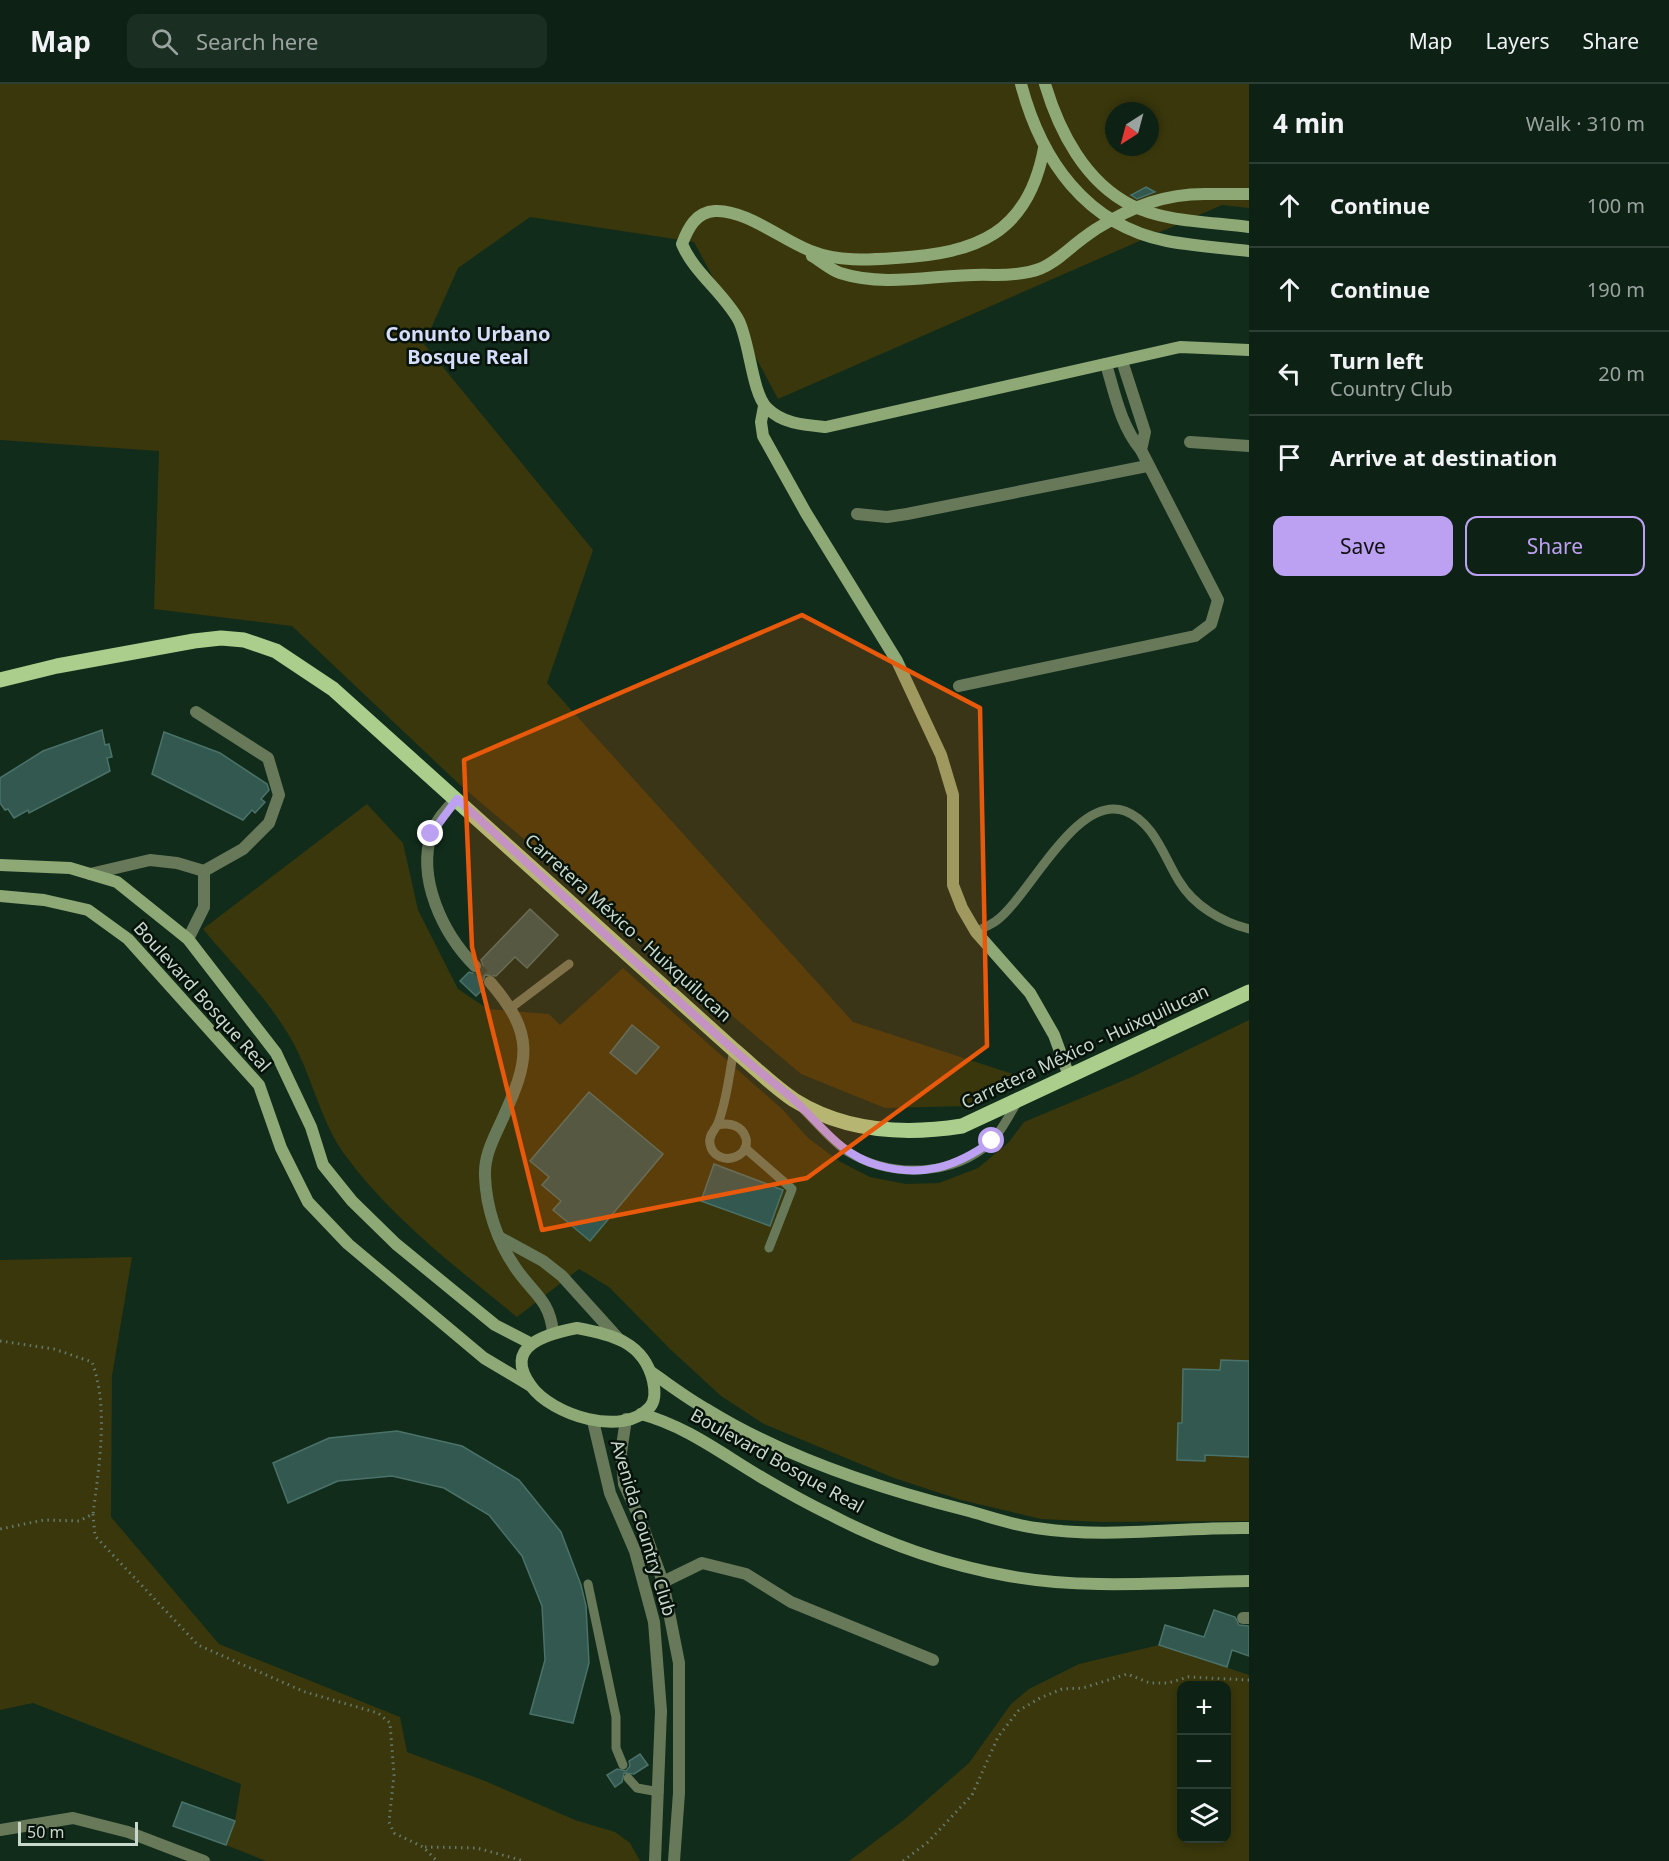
<!DOCTYPE html>
<meta charset="utf-8">
<style>
:root{--surface:#0d2114;--page:#1b2e22;--text:#f1f3f6;--muted:#9aa3a0;--line:#2d3e34;--accent:#bca0f2}
body{margin:0;font-family:"Noto Sans",sans-serif;background:var(--page);color:var(--text)}
.controls{position:absolute;right:18px;bottom:18px;display:grid;overflow:hidden;border-radius:12px;box-shadow:0 3px 9px #0003}
.controls button{width:54px;height:54px;display:grid;place-items:center;padding:0;border:0;border-bottom:2px solid var(--line);background:var(--surface);color:var(--text);font:30px sans-serif}
.compass{position:absolute;left:1105px;top:18px;width:54px;height:54px;border-radius:50%;background:var(--surface);box-shadow:0 3px 9px #0003;rotate:216deg}
.scale{position:absolute;left:18px;bottom:15px;width:120px;box-sizing:border-box;padding-left:6px;border:3px solid #c9d8cd;border-top:0;font-size:16px;line-height:21px;white-space:nowrap;color:#c9d8cd;-webkit-text-stroke:4px #07120a;paint-order:stroke}
.stop{position:absolute;width:18px;height:18px;margin:-14px;border:4px solid #bca0f2;border-radius:50%;background:#fff}
.stop.end{background:#bca0f2;border-color:#fff;box-shadow:0 2px 6px #0008}
.list{margin:0;padding:0;list-style:none}
h2{display:flex;justify-content:space-between;align-items:center;height:78px;margin:0;padding:0 24px;font-size:26px}
h2 small{font-size:20px;font-weight:400;color:var(--muted)}
.list li{display:grid;grid-template-columns:39px 1fr auto;gap:18px;align-items:center;box-sizing:border-box;height:84px;padding:0 24px;border-top:2px solid var(--line)}
.list b{display:block;font-size:22px;white-space:nowrap}
.list p{margin:0;font-size:20px;white-space:nowrap;color:var(--muted)}
.list em{font-size:20px;font-style:normal;color:var(--muted)}
.actions{display:flex;gap:12px;padding:18px 24px}
.actions a{flex:1;padding:14px 0;border:2px solid var(--accent);border-radius:12px;text-align:center;font-size:21px;color:var(--accent)}
.actions .main{background:var(--accent);color:#111}
.icon{flex:none;width:33px;height:33px;fill:none;stroke:currentColor;stroke-width:2;stroke-linecap:round;stroke-linejoin:round}
.map{position:relative;flex:none;width:1249px;height:1777px;overflow:hidden}
header{display:flex;align-items:center;gap:36px;box-sizing:border-box;height:84px;padding:0 30px;background:var(--surface);border-bottom:2px solid var(--line)}
header strong{font-size:28px}
nav{display:flex;gap:33px;margin-inline-start:auto;font-size:21px}
.search{width:420px;height:54px;background:var(--page);display:flex;align-items:center;gap:15px;box-sizing:border-box;padding:0 21px;border-radius:12px;color:var(--muted);font-size:22px}
main{display:flex}
aside{flex:1;background:var(--surface)}
.map>svg:first-child{display:block}
</style>
<header>
<strong>Map</strong>
<div class="search"><svg class="icon" aria-label="search" viewBox="0 0 24 24"><circle cx="10" cy="10" r="6"/><path d="M15 15l6 6"/></svg>Search here</div>
<nav><a>Map</a><a>Layers</a><a>Share</a></nav>
</header>
<main>
<div class="map">
<svg width="1249" height="1777" viewBox="0 0 1249 1777">
<rect width="100%" height="100%" fill="#112c1b"/>
<g fill="#39370b" fill-rule="evenodd">
<path d="M0,0h1249v124l-27,-3 -444,194 -84,-157 -164,-25 -72,51 -34,76 169,206 -46,133 306,339 163,53 -47,31 -84,2 -84,-34 -342,-290 -167,-158 -138,-17 5,-158 -159,-11zM1114,27h36v36h-36z"/>
<path d="M367,720l36,39 15,67 40,79 30,20 61,5 11,11 63,-57 160,142 25,28 31,23 31,16 36,7 33,-1 39,-15 31,-26 15,-20 110,-46 115,-56v501l-149,1 -59,-3 -80,-19 -67,-22 -130,-54 -43,-28 -51,-47 -61,-62 -30,-18 -62,48c-61,-50 -125,-98 -172,-162 -25,-34 -33,-80 -54,-116 -24,-42 -57,-72 -88,-110z"/>
<path d="M132,1173l-20,119 -1,141 108,127 181,73 7,35 78,29 90,39 40,12 15,11 10,18h-374l-40,-16 9,-24 6,-37 -208,-81 -33,7v-450z"/>
<path d="M1159,1561l90,30v186h-400l56,-42 64,-56 42,-59 18,-15 50,-25zM1182,1602h44v152h-44z"/>
</g>
<g fill="#32584f" stroke="#4b7269" stroke-width="1.5">
<path d="M1146,103l9,5 -18,7 -6,-4z"/>
<path d="M102,646l3,15 4,-1 3,13 -5,1 3,13 -81,42 -1,-3 -14,8 -6,-9 -3,1 -5,-7v-25l43,-27z"/>
<path d="M164,648l56,21 47,31 2,6 -8,9 4,3 -10,11 -3,-3 -9,10 -91,-46z"/>
<path d="M530,825l28,26 -31,33 -12,-11 -19,19 -11,-1 -3,8 2,5 -8,8 -16,-15 9,-9 7,2 5,-2 2,-7 -2,-5z"/>
<path d="M632,941l27,22 -23,27 -26,-21z"/>
<path d="M589,1008l74,62 -73,87 -37,-31 8,-9 -19,-16 7,-8 -19,-16z"/>
<path d="M714,1080l69,26 -13,36 -69,-25z"/>
<path d="M1221,1276l28,1v96l-44,-2v6l-28,-1 1,-37h4l1,-54 37,1z"/>
<path d="M397,1347l65,15 57,34 42,52 20,53 5,21 3,57 -16,60 -43,-9 15,-54 -3,-54 -20,-50 -33,-41 -45,-27 -52,-12 -54,5 -50,22 -15,-40 56,-25z"/>
<path d="M1214,1526l21,7 4,8 10,1v30l-17,-6 -5,17 -68,-22 6,-20 39,12z"/>
<path d="M640,1670l8,11 -14,9 -10,-1 -2,9 -7,5 -8,-12 10,-6 9,2 4,-5 -1,-5z"/>
<path d="M182,1718l53,19 -9,24 -53,-19z"/>
</g>
<g fill="none" stroke-linecap="round" stroke-linejoin="round">
<path stroke="#2d4636" stroke-width="12" stroke-dasharray="12 6" stroke-linecap="butt" d="M475,882l15,16"/>
<g stroke="#657a6c" stroke-width="3" stroke-dasharray="1.5 4.5" stroke-linecap="butt">
<path d="M0,1257l54,8 38,13c17,45 7,104 1,152l-14,7 -35,-1 -44,9"/>
<path d="M93,1430l2,22 103,109 107,47 73,21 12,10 4,52 -5,47 5,11 29,14 14,14"/>
<path d="M425,1763l52,1 47,13"/>
<path d="M903,1777l25,-19 44,-47 26,-58 20,-26 22,-13 22,-9 21,-1 44,-14 23,9h18l20,-6 61,3"/>
</g>
<g stroke="#68795a" stroke-width="9">
<path d="M976,848c7,-4 14,-7 20,-11 34,-25 80,-128 129,-110 29,11 39,46 54,70 15,25 43,41 70,48"/>
<path d="M512,923l57,-43"/>
<path d="M804,1026c14,14 28,31 44,42 43,26 105,25 143,-10 10,-10 18,-27 26,-39"/>
<path d="M718,1041c27,-7 39,24 17,32 -10,4 -23,-1 -25,-13 -2,-9 5,-13 8,-21 9,-22 11,-49 16,-73"/>
<path d="M745,1064l47,41 -23,59"/>
<path d="M588,1500l28,133v31l7,17"/>
<path d="M628,1694l9,10 22,4"/>
</g>
<g stroke="#68795a" stroke-width="12">
<path d="M1122,277l23,71 -4,18"/>
<path d="M1190,358l59,4"/>
<path d="M857,430l30,3 20,-3 240,-48"/>
<path d="M959,602l236,-50 16,-12 7,-24 -77,-150c-20,-24 -26,-55 -35,-86"/>
<path d="M457,715c-10,9 -20,20 -25,33 -16,46 11,102 43,134"/>
<path d="M90,790l60,-14 27,3 27,8 39,-22 26,-26 10,-28 -11,-37 -72,-46"/>
<path d="M188,855l16,-32v-36"/>
<path d="M490,898c45,52 40,77 12,138 -8,18 -18,35 -17,56 1,31 12,65 30,91 17,26 34,31 38,65"/>
<path d="M499,1153l44,24 19,15 55,61"/>
<path d="M626,1335l-5,34 3,31 16,35 23,63 16,81v130l-5,68"/>
<path d="M593,1337l17,72 25,58 19,71 7,89 -6,150"/>
<path d="M663,1498l39,-19 44,11 45,28 142,58"/>
<path d="M1243,1534h6"/>
<path d="M0,1746l73,-12 55,14 76,29"/>
</g>
<g stroke="#8ea976" stroke-width="12">
<path d="M1021,0c20,76 65,141 146,157 27,5 55,7 82,10"/>
<path d="M1045,0c14,47 40,98 86,121 32,17 82,17 118,22"/>
<path d="M1044,64c-16,86 -67,105 -148,110 -29,2 -57,4 -85,-7 -27,-10 -66,-42 -96,-40 -19,1 -27,17 -33,33 12,29 42,49 57,77 11,23 13,72 28,87 16,16 37,17 59,19l354,-80 69,3"/>
<path d="M1209,110h40"/>
<path d="M812,172c9,5 19,14 28,17 50,16 103,-1 154,2"/>
<path d="M764,322l-3,16 2,14 43,77 91,148 44,94 12,40v90l9,23 14,24 54,61 24,42 15,41"/>
<path d="M0,781l70,3 47,14 71,57 88,114 35,74 12,38 29,36 44,43 99,81 35,18"/>
<path d="M0,812l44,4 44,10 40,29 131,146 22,63 27,54 40,42 136,114 47,28"/>
<path d="M577,1244c34,6 67,14 76,53 2,9 3,19 -3,26 -27,31 -98,8 -119,-21 -29,-40 15,-52 46,-58z"/>
<path d="M651,1288c19,13 37,27 57,38 78,48 169,78 257,100 23,6 47,15 71,18 71,11 142,-1 213,0"/>
<path d="M641,1330c45,12 81,40 120,63 22,13 45,26 68,37 55,29 118,51 180,62 77,14 161,6 240,5"/>
</g>
<path stroke="#abce8c" stroke-width="15" d="M0,596l57,-14 137,-25 27,-3 23,2 32,11 57,38 401,361c19,16 39,36 60,50 51,32 111,35 168,26l287,-134"/>
<path stroke="#8ea976" stroke-width="12" d="M994,191c61,0 58,-17 102,-46 37,-23 70,-36 113,-35"/>
</g>
<g fill="none" stroke-linecap="round" stroke-linejoin="round">
<path stroke="#bca0f2" stroke-width="8" d="M431,750l26,-35c92,83 182,168 276,250 19,17 40,33 59,49 27,24 48,57 85,67 45,13 79,2 115,-24"/>
</g>
<path fill="#e8590c" fill-opacity="0.2" stroke="#e8590c" stroke-width="4.5" stroke-linejoin="round" d="M802,531l178,93 7,338 -180,132 -265,52 -70,-283 -8,-187z"/>
<g text-anchor="middle" stroke-width="5" stroke-linejoin="round" paint-order="stroke">
<g font-size="18" fill="#c9d8cd" stroke="#07120a">
<text transform="translate(628 844) rotate(42)" y="6">Carretera México - Huixquilucan</text>
<text transform="translate(202 913) rotate(48)" y="6">Boulevard Bosque Real</text>
<text transform="translate(1085 963) rotate(-25)" y="6">Carretera México - Huixquilucan</text>
<text transform="translate(777 1377) rotate(29)" y="6">Boulevard Bosque Real</text>
<text transform="translate(643 1444) rotate(73)" y="6">Avenida Country Club</text>
</g>
<g font-size="20" font-weight="bold" fill="#d6ddfa" stroke="#07120a">
<text x="468" y="257">Conunto Urbano<tspan x="468" dy="23">Bosque Real</tspan></text>
</g>
</g>
</svg>
<div class="controls">
<button>+</button>
<button>−</button>
<button><svg class="icon" aria-label="layers" viewBox="0 0 24 24"><path d="M12 4l9 5-9 5-9-5zM3 14l9 5 9-5"/></svg></button>
</div>
<svg class="compass" viewBox="-18 -18 36 36"><path d="M0-13l5 13h-10z" fill="#e53935"/><path d="M0 13l5-13h-10z" fill="#9aa3a0"/></svg>
<div class="scale">50 m</div>
<div class="stop" style="left:992px;top:1057px"></div>
<div class="stop end" style="left:431px;top:750px"></div>
</div>
<aside>
<h2>4 min<small>Walk · 310 m</small></h2>
<ul class="list">
<li><svg class="icon" aria-label="ahead" viewBox="0 0 24 24"><path d="M12 20V5M6 11l6-6 6 6"/></svg><div><b>Continue</b></div><em>100 m</em></li>
<li><svg class="icon" aria-label="ahead" viewBox="0 0 24 24"><path d="M12 20V5M6 11l6-6 6 6"/></svg><div><b>Continue</b></div><em>190 m</em></li>
<li><svg class="icon" aria-label="left" viewBox="0 0 24 24"><path d="M17 20v-9H6M10 6l-5 5 5 5"/></svg><div><b>Turn left</b><p>Country Club</p></div><em>20 m</em></li>
<li><svg class="icon" aria-label="arrive" viewBox="0 0 24 24"><path d="M6 21V4h12l-3 4 3 4H6"/></svg><div><b>Arrive at destination</b></div></li>
</ul>
<div class="actions"><a class="main">Save</a><a>Share</a></div>
</aside>
</main>
